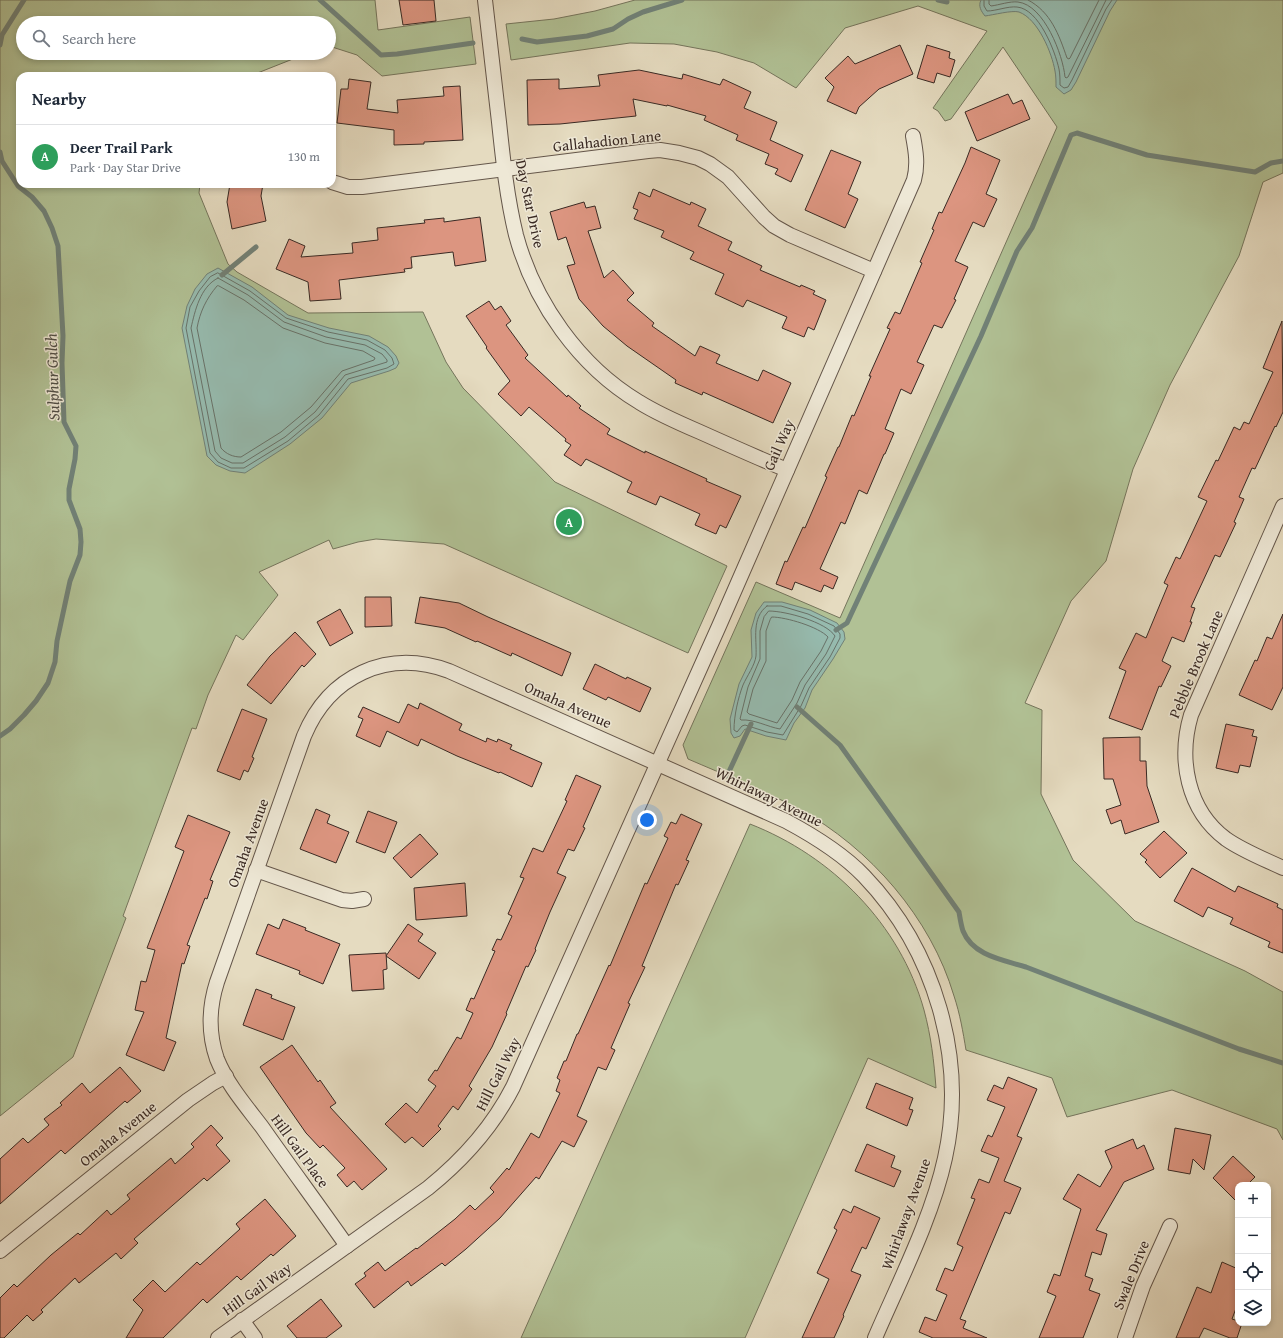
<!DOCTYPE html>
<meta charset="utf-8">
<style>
:root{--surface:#fff;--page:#f6f6f7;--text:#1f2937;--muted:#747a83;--line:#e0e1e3;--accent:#0b8043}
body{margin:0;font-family:"Gentium Book Plus",serif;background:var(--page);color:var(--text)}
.controls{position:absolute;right:12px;bottom:12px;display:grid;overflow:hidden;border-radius:8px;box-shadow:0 2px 6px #0003}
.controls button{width:36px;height:36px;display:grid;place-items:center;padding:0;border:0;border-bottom:1px solid var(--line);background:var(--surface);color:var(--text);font:20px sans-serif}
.you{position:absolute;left:647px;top:820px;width:14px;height:14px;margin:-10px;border:3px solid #fff;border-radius:50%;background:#1a73e8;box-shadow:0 0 0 6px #1a73e833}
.badge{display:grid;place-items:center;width:26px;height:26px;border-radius:50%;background:var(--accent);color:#fff;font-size:13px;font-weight:700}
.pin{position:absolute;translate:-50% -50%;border:2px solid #fff;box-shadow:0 1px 4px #0006}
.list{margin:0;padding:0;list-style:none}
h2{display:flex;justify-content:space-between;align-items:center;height:52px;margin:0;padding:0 16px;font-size:17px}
h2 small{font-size:13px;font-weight:400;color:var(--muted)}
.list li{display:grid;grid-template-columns:26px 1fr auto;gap:12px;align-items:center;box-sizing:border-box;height:64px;padding:0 16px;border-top:1px solid var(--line)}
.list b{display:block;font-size:15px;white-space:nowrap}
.list p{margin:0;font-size:13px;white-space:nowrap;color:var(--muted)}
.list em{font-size:13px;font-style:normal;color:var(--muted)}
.icon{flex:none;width:22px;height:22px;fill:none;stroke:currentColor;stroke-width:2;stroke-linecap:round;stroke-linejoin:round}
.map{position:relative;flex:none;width:1283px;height:1338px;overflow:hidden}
.search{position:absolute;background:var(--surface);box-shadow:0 2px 6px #0003;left:16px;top:16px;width:320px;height:44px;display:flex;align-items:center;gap:10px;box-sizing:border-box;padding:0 14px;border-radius:22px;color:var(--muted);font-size:15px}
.panel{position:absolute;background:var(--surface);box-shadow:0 2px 6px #0003;left:16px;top:72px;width:320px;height:116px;border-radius:12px}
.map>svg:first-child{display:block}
</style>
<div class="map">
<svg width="1283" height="1338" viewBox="0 0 1283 1338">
<rect width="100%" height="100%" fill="#e5dbc0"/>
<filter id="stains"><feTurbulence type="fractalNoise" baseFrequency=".005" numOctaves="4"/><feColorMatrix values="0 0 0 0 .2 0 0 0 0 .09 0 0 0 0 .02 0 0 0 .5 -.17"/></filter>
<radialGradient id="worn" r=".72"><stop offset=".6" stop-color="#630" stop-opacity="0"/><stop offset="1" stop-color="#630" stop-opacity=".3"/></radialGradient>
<g fill="#b1c195" stroke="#75755c">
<path d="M0,0h375l3,30 92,-13 6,47 -94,12 -25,-21 -28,-9v-23h-306v30h285l-58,23h-230v108h180l-1,9 29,71 9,8 71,41 115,-1 23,50 17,26 92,94 172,84 -39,87 -244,-109 -68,-5 -18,3 -25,7 -4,-9 -70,32 19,23 -35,45 -7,-5 -28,60 -12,34 -4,-1 -69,188 3,2 -53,139 -73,59z"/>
<path d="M635,0h648v173l-20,9 -24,74 -69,129 -37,84 -27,92 -35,40 -46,102 17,7 -1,84 32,66 62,61 110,50 38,21v148l-6,-11 -105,-39 -105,27 -15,-39 -86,-28c-3,-18 -6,-36 -12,-54 -23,-78 -84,-148 -155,-187 -36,-19 -74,-34 -111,-50l-5,-14 73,-163 84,36 217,-491 -54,-80 -52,72 -6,2 -7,-10 -5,-3 54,-77 -69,-25 -73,22 -49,60 -42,-25 -37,-11 -43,-8 -44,-1 -119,17 -5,-36 48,-5 41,-8z"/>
<path d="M750,824c82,32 150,100 174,186 7,26 10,51 12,78l-68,-30 -123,280h-224z"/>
</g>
<g fill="#96bbaf" stroke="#718177">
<path d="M981,0h136l-7,11 -34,71 -5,8 -7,4 -8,-7c0,-5 0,-11 -1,-16 -3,-18 -17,-52 -36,-59 -7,-2 -26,3 -34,4 -4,-5 -7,-10 -4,-16z"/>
<path d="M218,268l34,19 36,28 41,13 40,8 19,11 8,9 3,7 -3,5 -7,3 -38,12 -29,35 -32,26 -45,29 -15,-2 -14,-6 -9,-9 -25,-128 5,-22 8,-17 12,-15z"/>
<path d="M764,602h18l28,8 27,13 7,9 1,7 -12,20 -21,31 -7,18 -11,15 -8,17 -20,-4 -21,-7 -5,7 -6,2 -3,-5 -1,-14 9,-35 13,-27 -1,-27 5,-17z"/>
</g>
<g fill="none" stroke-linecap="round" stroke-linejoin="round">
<g stroke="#687269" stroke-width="1">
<path d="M984,0v6l3,5c9,0 21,-5 30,-4 22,2 38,44 42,62 1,5 1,11 1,16l4,3 4,-1 4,-7 34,-71 6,-9"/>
<path d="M989,0v4l2,2c8,-1 19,-5 27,-4 26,3 45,53 47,75l1,1 2,-1 38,-77"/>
<path d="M1028,0c23,12 31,35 39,58l2,1 1,-1 29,-58"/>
<path d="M218,273l32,18 36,27 42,14 39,8 18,10 7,8 2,6 -7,4 -39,11 -29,36 -31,26 -44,27h-13l-13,-6 -8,-9 -24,-125 4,-21 9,-16 11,-14z"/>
<path d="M218,278l30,17 36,27 42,15 39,8 17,9 5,6v2l-42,13 -30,37 -30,25 -42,26h-11l-11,-5 -6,-7 -24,-123c4,-17 9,-41 27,-50z"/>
<path d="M219,286l25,14 39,28 42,15 38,8 12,7 -1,2 -32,11 -31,36 -30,25 -40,25c-8,0 -15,-3 -20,-9l-24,-120c3,-16 9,-29 20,-42z"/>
<path d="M767,606h14l27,8 26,12 6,8v4l-10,19 -21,31 -8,18 -18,29 -16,-3 -22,-7 -3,1 -5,6 -3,-2c0,-14 4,-32 9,-45 4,-9 12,-20 13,-29 1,-17 -5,-38 11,-50z"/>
<path d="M769,611c17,0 57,11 66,25l-9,18 -21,31 -8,18 -17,26c-12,-2 -26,-10 -39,-9l-1,-1 8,-32 12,-28v-28l4,-14z"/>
<path d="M772,617c14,0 47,10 56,20l-7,14 -21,31 -8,18 -15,23 -28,-9 -2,-2 6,-23 13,-28v-30l4,-11z"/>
</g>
<g stroke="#718177" stroke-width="5">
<path d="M320,0l61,55 16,-1 76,-11"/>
<path d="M938,0l9,2"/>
<path d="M522,39l15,3 50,-6 26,-7 15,-10 15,-7 39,-12"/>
<path d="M0,45l2,-10 22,-35"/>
<path d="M0,152l2,9 16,25 14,11 12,14 8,17 6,18 5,90 -1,27 2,59 12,24 -1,13 -6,30v11l11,29 1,13 -1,13 -10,26 -13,60 -2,21 -7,21 -12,18 -12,14 -14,14 -10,7"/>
<path d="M222,275l34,-28"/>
<path d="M836,630l11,-7 134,-287 36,-85 15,-23 39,-93 6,-2 70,22 108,17 16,-9 12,-2"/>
<path d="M797,707l43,38 119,167c1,6 2,13 4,19 10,25 41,29 63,36l213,82 44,14"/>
<path d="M727,776l24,-52"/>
</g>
</g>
<g fill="#dc9580" stroke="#392923">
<path d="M399,0h35l2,21 -33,4z"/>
<path d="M900,45l13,29 -34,15 -20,18 -3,7 -29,-13 7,-14 -9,-9 23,-22 7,8z"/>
<path d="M927,45l23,7 -1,6 6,2 -5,17 -13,-4 -3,10 -17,-5z"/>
<path d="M639,70l43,9 1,-5 37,11 3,-6 28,13 -7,16 33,14 -7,18 33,15 -12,27 -16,-8 3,-5 -13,-5 4,-10 -33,-14 2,-5 -34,-15 2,-4 -39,-11v1l-34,-7 3,17 -76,8 -32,1 -1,-45 32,-1v10l41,-3 -2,-11z"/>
<path d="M349,79l22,3 -4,27 31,4 -1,-13 47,-4 -1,-9 17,-1 3,54 -39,2v2l-30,1v-15l-57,-7 4,-34h7z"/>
<path d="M1008,94l5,10 9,-4 8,19 -53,22 -12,-29z"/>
<path d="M971,147l29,13 -14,34 11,5 -13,28 -11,-5 -18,39 13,6 -14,32 2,1 -14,28 -8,-3 -17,37 7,3 -13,29 -10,-5 -16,40 9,4 -9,21h-1l-17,40 -8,-4 -14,34 -4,-2 -21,47 18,8 -5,12 -9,-4 -3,7 -26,-10 -3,8 -16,-6 9,-23 2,1 16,-35 2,1 22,-51 -2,-1 13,-29h1l13,-32 2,1 17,-40h-2l21,-47 -3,-1 8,-16 5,2 22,-51 -2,-1 14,-32 -2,-1 7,-17 3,1 23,-50z"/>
<path d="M831,150l30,12 -13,32 10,5 -13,29 -40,-18z"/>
<path d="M230,184h33l-2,12 5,25 -34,8 -5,-27z"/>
<path d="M653,189l37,16 1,-3 15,7 -8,17 34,16 -4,8 34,16 -2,4 40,17 1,-2 14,6 -2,3 13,6 -12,30 -6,-3 -4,10 -22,-9 5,-11 -40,-17 -4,7 -28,-13 9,-20 -34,-15 4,-7 -33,-15 3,-6 -30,-12 4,-9 -5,-2 6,-16 11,5z"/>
<path d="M584,202l2,6 9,-2 6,22 -13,3 16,47 9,-8 21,23 -7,7 27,23 -2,3 43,30 5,-10 20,9 -4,8 42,18 5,-11 28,13 -18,40 -70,-31 -1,3 -27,-12 1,-3 -49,-34 -24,-20 -24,-27 -12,-33 8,-2 -9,-27 -8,3 -8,-28z"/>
<path d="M480,217l6,44 -31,5 -2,-14 -42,5 1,11 -8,1 1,3 -66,8 2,19 -31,2 -2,-19 -32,-13 13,-30 16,7 -4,11 52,-4 -1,-10 26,-3 -1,-12 48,-5 -1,-3 20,-2v4z"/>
<path d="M489,301l6,9 6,-4 10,15 -5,4 22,30 -3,3 42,39 1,-2 13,11 -2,2 31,21 -3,5 38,19v-2l62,28 -1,2 35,15 -15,32 -6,-3 -4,9 -21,-9 5,-11 -40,-18 -4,9 -29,-13 5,-10 -46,-23 -5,7 -17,-11 7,-10 -6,-4 1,-2 -37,-32 -8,9 -23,-22 12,-13 -24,-33 1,-1 -21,-31z"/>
<path d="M1282,321l1,91 -7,15 -1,-1 -20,43 -3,-1 -13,29 5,2 -10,23 2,1 -16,34 -5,-2 -24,52 4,1 -5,14h2l-8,20 -12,-5 -10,24 9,5 -10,21 -2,-1 -17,44 -33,-12 17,-47 -7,-3 17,-35 10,5 22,-53 -4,-2 12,-26 4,2 27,-58 -9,-4 18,-37 2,1 16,-34 6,3 4,-8 5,2 24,-52 -10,-4z"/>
<path d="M365,597h26l1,29 -27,1z"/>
<path d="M420,597l39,6 29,14 83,36 -9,23 -50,-23 -1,3 -34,-15 -1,1 -31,-14 -30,-5z"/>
<path d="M340,609l13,24 -23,13 -13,-24z"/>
<path d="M1283,614v73l-11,23 -33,-15 16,-35 2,1 10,-24 5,2z"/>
<path d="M295,632l21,22 -12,13 -2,-2 -31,39 -24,-19 23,-29z"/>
<path d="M595,664l31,15 1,-2 24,11 -11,24 -32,-15 -2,3 -23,-11z"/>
<path d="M420,703l42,21 -3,6 27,12 1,-4 10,4 1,-3 14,6 -2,4 32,14 -10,24 -32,-15 -1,1 -42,-17 -36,-17 -3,7 -31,-15 -7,16 -24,-11 7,-17 -5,-2 5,-10 36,16 9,-19 10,5z"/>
<path d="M242,709l25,10 -15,38 2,1 -6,14 -4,-2 -4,10 -23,-9z"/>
<path d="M1226,724l28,6 -2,6 5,1 -7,30 -10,-2 -2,8 -22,-5z"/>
<path d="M1140,737v24h6l1,25 12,36 -34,12 -4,-14 -10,4 -5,-14 15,-5 -8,-26h-9l-1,-41z"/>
<path d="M576,775l25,11 -18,41 2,1 -11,23 -6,-2 -11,24 9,4 -16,35 -15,37 1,1 -8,17 -2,-1 -20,47 1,1 -15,33 -23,39 3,3 -14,21 -5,-4 -15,20 3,3 -18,18 -11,-10 -7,6 -20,-19 21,-21 11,10 19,-27 -8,-6 7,-10 2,1 20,-34 4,2 12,-26 -7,-3 5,-12 3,1 21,-48 -3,-1 5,-11 4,1 11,-24 -4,-2 16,-36 -4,-1 13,-29 10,4 24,-51 -2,-1z"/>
<path d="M316,809l14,6 -3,8 22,9 -13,31 -36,-14z"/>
<path d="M368,811l29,11 -12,31 -29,-11z"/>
<path d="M681,814l21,10 -16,36 3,1 -11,24 -2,-1 -34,82 3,1 -17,36 2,1 -19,44 4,2 -9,20 -8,-3 -21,49 10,5 -13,26 -12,-6 -23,38 -3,-2 -36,41 -34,31 -21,17 -3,-3 -31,23 -3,-5 -34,27 -19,-24 11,-8 -2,-3 14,-11 7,9 31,-23 1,1 38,-30 15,-14 5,5 19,-18 -4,-4 17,-20 2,2 22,-37 8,5 21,-45 -4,-2 4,-11 -3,-2 7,-17h2l11,-27h1l31,-69 1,1 35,-83 2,1 21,-46 -4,-2 7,-14 5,2z"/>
<path d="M188,815l42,17 -20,48 3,1 -6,18 -2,-1 -18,47 3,1 -6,18 -2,-1 -16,75 10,4 -12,29 -38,-16 18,-43 -9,-2 6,-29 5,1 9,-32 -8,-2 37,-97 -9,-4z"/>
<path d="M1164,831l23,22 -27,25 -15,-16 2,-2 -7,-6z"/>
<path d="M420,834l18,20 -27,24 -18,-20z"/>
<path d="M1192,868l43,24 3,-6 40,18 -1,3 6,3v43l-15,-6 2,-5 -40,-18 3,-6 -25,-11 -5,10 -29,-16z"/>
<path d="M465,883l2,33 -51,4 -2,-32z"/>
<path d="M283,919l23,9 -1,2 35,14 -17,40 -24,-10 1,-3 -44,-17 12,-30 11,5z"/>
<path d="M408,924l15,10 -5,7 18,12 -17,26 -33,-23z"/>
<path d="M386,953l1,16 -4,1 1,19 -32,2 -3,-36z"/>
<path d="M256,989l16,6 -1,3 24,9 -12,33 -40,-15z"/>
<path d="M292,1045l26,37 2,-2 16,23 -6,4 57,62 -25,21 -8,-9 -7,6 -10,-12 8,-7 -22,-23 -3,3 -14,-15 -46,-66z"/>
<path d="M120,1067l21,24 -14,12 -2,-2 -60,53 -4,-4 -61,54v-45l23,-21 5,5 21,-18 -5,-6 18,-14 -2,-2 22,-20 8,10z"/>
<path d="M1008,1077l29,12 -20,47 5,2 -18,43 17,7 -11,26 -5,-2 -45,107 6,2 -3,7 24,10h-54l-14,-6 6,-15 11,4 11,-26 -11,-5 9,-22 8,3 10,-24 -6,-3 18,-45 -4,-1 8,-19 10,4 10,-25 -18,-7 7,-16 4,2 13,-30 -18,-7 7,-15 9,4z"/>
<path d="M876,1083l37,15 -4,11 4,1 -6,16 -41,-18z"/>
<path d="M211,1125l12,13 -7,7 14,16 -23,20 -3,-3 -70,61 4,4 -17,16 -5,-6 -37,30 -4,-5 -34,32 2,2 -10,9 -6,-6 -23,23h-4v-40l14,-14 3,3 34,-32 27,-22 2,2 27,-25 4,5 19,-16 -3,-4 44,-37 4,6 19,-17 -3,-3z"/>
<path d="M1175,1128l36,7 -7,35 -11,-11 -3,15 -22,-4z"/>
<path d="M1133,1139l4,10 7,-4 10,24 -30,13 -28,48 11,4 -6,21 -9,-3 -7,24 8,3 -4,11 11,4 -17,44h-44l17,-42 -9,-4 7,-18 6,2 21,-67 -18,-10 15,-25 22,13 12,-20 -7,-16z"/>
<path d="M867,1144l28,12 -4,11 10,4 -7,16 -39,-16z"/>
<path d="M1233,1156l22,21 -8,8h-9v18l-25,-25z"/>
<path d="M265,1199l31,37 -23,20 -2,-2 -30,26 -4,-4 -30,27 -4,-4 -40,39h-37l17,-28 -10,-10 20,-20 12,12 32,-30 3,3 40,-36 -4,-5z"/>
<path d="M854,1206l26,12 -14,31 -4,-2 -11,24 10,4 -18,40 1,1 -10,22h-32l27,-59 -12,-6 20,-43 -3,-2 9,-19 8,4z"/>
<path d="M1222,1262l16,7v34l-6,16 6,2v2h4l-5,15h-7l-26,-10 -5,10h-23l21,-51 14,6z"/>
<path d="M321,1299l21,27 -16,12h-29l-10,-12z"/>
</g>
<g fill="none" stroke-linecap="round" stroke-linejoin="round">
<g stroke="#64564a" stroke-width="16">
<g id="minor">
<path d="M485,0c5,41 9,81 14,122 4,38 8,76 17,113 18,67 63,131 123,167 19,12 40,21 61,30 29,13 58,26 87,38"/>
<path d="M332,182l16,5h14l286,-36 12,-1 19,3 19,5 12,6 18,13 36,40 10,9 16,9 84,36"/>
<path d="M1283,506l-92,209c-13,44 -4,95 35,124 17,12 38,20 57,29"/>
<path d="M256,870l86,30 10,1 12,-2"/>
<path d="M347,1246c-28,-40 -57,-79 -85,-119 -16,-21 -35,-43 -45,-68 -9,-26 -8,-52 0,-77l87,-246c25,-60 83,-88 145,-65l337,150c28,15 56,32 78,55 71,74 103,183 81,282 -13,60 -46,124 -70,180"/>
<path d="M0,1251l188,-151 25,-17 13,-7"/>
<path d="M242,1320l13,18"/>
<path d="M218,1338l210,-150c36,-29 64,-60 85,-101l206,-461 195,-446c4,-15 2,-28 -1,-44"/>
<path d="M1125,1338l18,-52 27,-60"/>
</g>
</g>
<use href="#minor" stroke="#eee8d6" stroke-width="14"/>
</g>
<g text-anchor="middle" stroke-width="3" stroke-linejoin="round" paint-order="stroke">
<g font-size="15" fill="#392923" stroke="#eee8d6">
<text transform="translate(607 141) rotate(-6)" y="5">Gallahadion Lane</text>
<text transform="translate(530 204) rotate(78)" y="5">Day Star Drive</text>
<text transform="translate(779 445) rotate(-66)" y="5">Gail Way</text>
<text transform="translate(1196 664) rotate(-67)" y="5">Pebble Brook Lane</text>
<text transform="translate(568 705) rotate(24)" y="5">Omaha Avenue</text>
<text transform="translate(769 797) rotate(26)" y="5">Whirlaway Avenue</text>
<text transform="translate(248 843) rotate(-70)" y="5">Omaha Avenue</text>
<text transform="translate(498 1074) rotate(-63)" y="5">Hill Gail Way</text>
<text transform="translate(118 1134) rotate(-39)" y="5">Omaha Avenue</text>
<text transform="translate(300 1151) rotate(54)" y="5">Hill Gail Place</text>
<text transform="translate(906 1214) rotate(-70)" y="5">Whirlaway Avenue</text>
<text transform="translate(1131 1275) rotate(-68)" y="5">Swale Drive</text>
<text transform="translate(257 1289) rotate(-35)" y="5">Hill Gail Way</text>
</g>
<g font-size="16" font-style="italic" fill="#504e46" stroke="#eee8d6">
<text transform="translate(52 377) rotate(-92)" y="6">Sulphur Gulch</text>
</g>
</g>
<rect width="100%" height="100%" filter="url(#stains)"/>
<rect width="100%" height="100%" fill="url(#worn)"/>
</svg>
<div class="controls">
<button>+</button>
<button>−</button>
<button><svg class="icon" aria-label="locate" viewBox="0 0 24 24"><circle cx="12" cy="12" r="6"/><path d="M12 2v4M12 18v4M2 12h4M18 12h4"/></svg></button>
<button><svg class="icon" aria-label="layers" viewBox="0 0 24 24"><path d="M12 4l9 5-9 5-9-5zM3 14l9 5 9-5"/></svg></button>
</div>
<div class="you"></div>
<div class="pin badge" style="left:569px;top:522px;background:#2e9e5b">A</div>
<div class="search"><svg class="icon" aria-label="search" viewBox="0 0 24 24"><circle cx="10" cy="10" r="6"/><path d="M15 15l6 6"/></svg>Search here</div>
<section class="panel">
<h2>Nearby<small></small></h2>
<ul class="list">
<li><span class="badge" style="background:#2e9e5b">A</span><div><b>Deer Trail Park</b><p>Park · Day Star Drive</p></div><em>130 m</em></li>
</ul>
</section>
</div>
